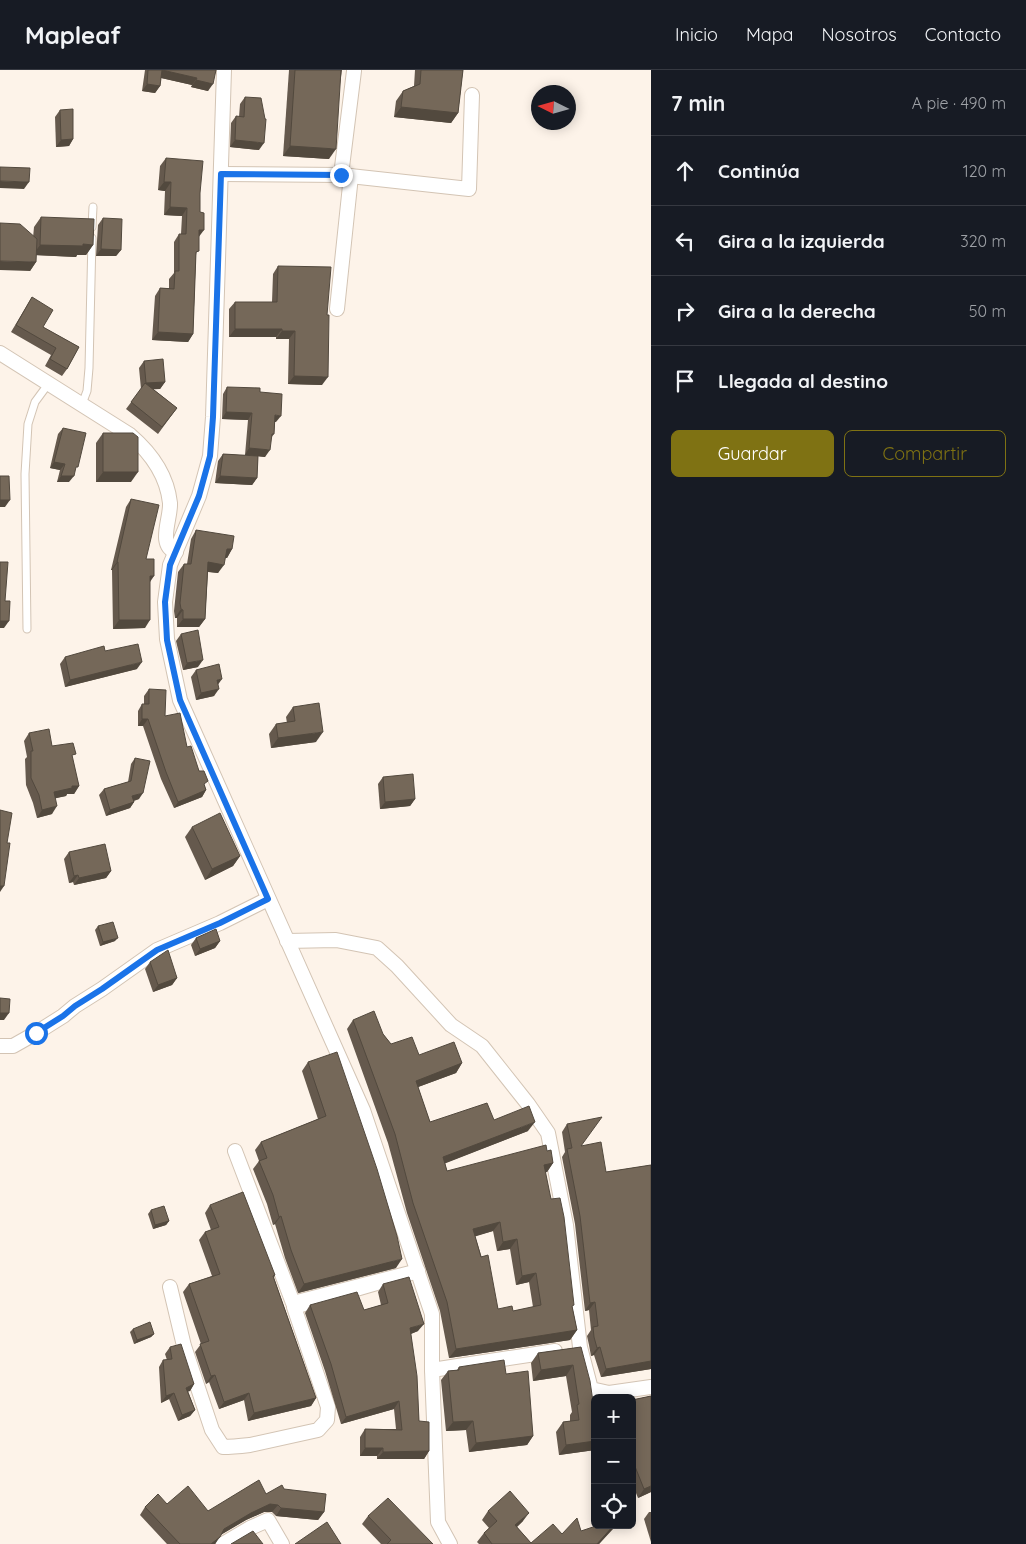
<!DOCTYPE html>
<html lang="es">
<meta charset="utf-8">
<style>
:root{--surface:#171b24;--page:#20242c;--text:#f1f3f6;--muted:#9ea1a6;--line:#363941;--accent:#7f7213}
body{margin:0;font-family:Quicksand,sans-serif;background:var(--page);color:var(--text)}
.controls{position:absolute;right:15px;bottom:15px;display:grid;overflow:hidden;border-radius:8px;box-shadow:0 2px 12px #0003}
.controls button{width:45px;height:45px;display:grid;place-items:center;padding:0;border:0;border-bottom:1px solid var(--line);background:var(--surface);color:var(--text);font:25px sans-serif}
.compass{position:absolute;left:531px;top:15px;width:45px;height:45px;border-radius:50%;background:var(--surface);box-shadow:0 2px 12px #0003;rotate:275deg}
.stop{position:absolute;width:15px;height:15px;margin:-11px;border:4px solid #1a73e8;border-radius:50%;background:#fff}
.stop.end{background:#1a73e8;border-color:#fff;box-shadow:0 1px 5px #0008}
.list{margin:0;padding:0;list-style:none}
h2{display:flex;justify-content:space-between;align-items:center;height:65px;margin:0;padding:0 20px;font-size:21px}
h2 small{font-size:16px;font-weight:400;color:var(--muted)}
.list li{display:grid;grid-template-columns:32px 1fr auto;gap:15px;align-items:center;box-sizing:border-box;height:70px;padding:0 20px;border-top:1px solid var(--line)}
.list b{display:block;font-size:19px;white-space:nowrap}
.list em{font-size:16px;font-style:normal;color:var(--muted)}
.actions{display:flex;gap:10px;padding:15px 20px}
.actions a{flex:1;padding:11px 0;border:1px solid var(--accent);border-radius:8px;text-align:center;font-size:18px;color:var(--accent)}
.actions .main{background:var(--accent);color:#fff}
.icon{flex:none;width:28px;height:28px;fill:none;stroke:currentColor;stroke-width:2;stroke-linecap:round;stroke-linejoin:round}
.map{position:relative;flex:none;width:651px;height:1474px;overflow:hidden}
header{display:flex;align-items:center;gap:30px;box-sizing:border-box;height:70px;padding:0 25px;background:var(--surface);border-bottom:1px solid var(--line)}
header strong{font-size:24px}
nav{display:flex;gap:28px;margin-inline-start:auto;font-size:18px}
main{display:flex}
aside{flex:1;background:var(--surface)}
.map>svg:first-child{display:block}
</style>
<header>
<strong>Mapleaf</strong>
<nav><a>Inicio</a><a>Mapa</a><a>Nosotros</a><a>Contacto</a></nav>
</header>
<main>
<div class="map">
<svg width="651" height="1474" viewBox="0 0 651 1474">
<rect width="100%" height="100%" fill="#fdf3e9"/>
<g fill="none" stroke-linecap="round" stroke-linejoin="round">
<g stroke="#d3c4b4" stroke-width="9">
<g id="lane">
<path d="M92,157l1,-20"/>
<path d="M82,334l5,-13 2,-23 3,-130"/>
<path d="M27,559l-2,-155 3,-50 7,-22 14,-19"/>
</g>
</g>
<g stroke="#d3c4b4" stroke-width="16">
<g id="street">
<path d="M224,0l-11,347 -3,39 -11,40 -29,69 -5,37 2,37 13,61 183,410 69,204v56l6,152 12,22"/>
<path d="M221,104l120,1 128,14 3,-94"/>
<path d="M341,105l13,-104"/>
<path d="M337,239l14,-133"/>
<path d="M0,283l130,82c21,18 37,40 40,68 1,16 -13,42 6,49"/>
<path d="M287,871l49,-1 41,8 20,18 54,59 31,21 46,58 20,29 18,92 14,122 11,42 18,4 42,-6"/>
<path d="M0,976h13l23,-13 27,-17 12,-10 27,-17 55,-39 63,-27 48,-24"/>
<path d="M170,1217l14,59 28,84 11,17c9,0 18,-1 27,-2l68,-15 9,-10 1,-13 -34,-100 124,-36 -125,32 -58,-152"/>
<path d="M432,1300l123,-19"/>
<path d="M223,1474l27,-16 18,-8 14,24"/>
</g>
</g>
<use href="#lane" stroke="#fff" stroke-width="7"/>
<use href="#street" stroke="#fff" stroke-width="14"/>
</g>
<g fill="#65594d" fill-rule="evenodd">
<path d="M145,0h71l-8,21 -17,-4 1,-2 -31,-7 -1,8 -5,7 -13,-2z"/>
<path d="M289,0h53l-13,89 -46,-3z"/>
<path d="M415,0h48l-5,43 -7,10 -57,-6 2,-16 7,-10 11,-5z"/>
<path d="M245,27l14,53 -29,-3 1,-24 5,-7 3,1 1,-13z"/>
<path d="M60,40l13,29 -4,7 -13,1 -1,-30z"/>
<path d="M166,88l34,35 -1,44 -3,18 -3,79 -5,8 -36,-2 3,-44 5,-8h9v-9l5,-6v-31l5,-8h2l1,-18 -18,-1 1,-24 -7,-1 2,-24z"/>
<path d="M41,147l52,28 -7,10h-9l-1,2 -40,-2v7l-6,9 4,-44z"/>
<path d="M103,148l18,32 -5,6h-20l2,-31z"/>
<path d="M278,196l49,49 -5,70 -34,-1 1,-45h-13v-2h-47v-28l6,-7h37l1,-28z"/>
<path d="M32,227l11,30 36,20 -12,22 -5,7 -17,-10 6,-11 -40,-23z"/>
<path d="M144,291l21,21 -5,7h-7l24,19 -19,26 -32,-25 15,-20 -2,-21z"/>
<path d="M227,317l33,5 16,30h-1l-1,12 -3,4 -6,19 -7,-1 -1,22 -5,7 -37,-2 3,-22 5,-7 32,2 -10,-1 3,-35 -26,-1 1,-25z"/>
<path d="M63,358l6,54h-12l3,-12 -10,-2 8,-34z"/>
<path d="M103,363l28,49h-35v-39z"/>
<path d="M131,429l15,60 4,23 -5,46 -32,1 -1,-59h-1l15,-63z"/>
<path d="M196,460l36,19 -5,9h-2l-7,15 -10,-1 -3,47 -6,8h-22v-9h-2l-1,-7 4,-39 6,-8h3l4,-25z"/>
<path d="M181,564l17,33 -15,3 -7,-29z"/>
<path d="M105,581l32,18 -72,18 -5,-23 5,-7z"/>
<path d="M196,600l22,15 -4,11 -18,4 -5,-23z"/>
<path d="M149,619l16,27 22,31 12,24 7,19 -4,7 -28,11 -13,-29 -18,-53h-5v-15l4,-7h2v-8z"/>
<path d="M293,637l23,35 -45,6 -2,-14 7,-10 11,-1 -1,-6z"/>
<path d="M29,663l23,13 20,12 7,28 -5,8h-7l-1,2 -11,2 -3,16 -15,4 -4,-15 -7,-18 -1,-26 2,-2 -3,-16z"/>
<path d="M135,688l4,41 -5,2v1l-4,6 -24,8 -7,-21 5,-6 24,-7 3,-18z"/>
<path d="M383,707l32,22 -5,7 -30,3 -2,-25z"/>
<path d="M192,757l48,29 -7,10 -28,14 -20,-43z"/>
<path d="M69,782l42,19 -5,7 -32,7 -1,-3 -4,1 -5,-24z"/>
<path d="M98,856l17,15 -15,5 -5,-16z"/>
<path d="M196,868l24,3 -5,7 -20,8 -4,-11z"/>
<path d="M150,892l27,16 -5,7 -19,7 -8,-23z"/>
<path d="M353,950l30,14 8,10 28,11 43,8 -6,10 -38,14 12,35 64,-2 34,11 -83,32 2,8 100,-20 6,12 -6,9h-2l32,158 -7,10 -121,18 -9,-47 -33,-98 -19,-70 -41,-114zM493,1161l4,20 13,-2 6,36 13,-3 4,25 -20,4 -15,-2 -23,-73z"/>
<path d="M308,992l88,206 -98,25 -13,-35 -10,-34 -2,1 -6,-21 -14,-35 6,-8 -4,-11 6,-8 57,-23 -16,-48z"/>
<path d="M567,1054l14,22 25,26 45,-7v204l-50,8 -7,-22 -3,1 -2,-11 -2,-9 4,-6 -2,-20 -4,1 -10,-87 -13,-67 3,-5 -3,-20z"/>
<path d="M210,1135l65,70 -1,3 42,120 -5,8 -63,15 -4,-21 -25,9 -10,-27 -3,2 -11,-32 6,-8 -18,-52 6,-8 23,-8 -13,-36 6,-8 6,-2 -6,-17z"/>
<path d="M151,1140l18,11 -3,4 -13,4 -5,-15z"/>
<path d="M383,1214l35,47 -7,3 8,87 10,30 -5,8h-47v-3h-17v-19l5,-8h31l-2,-20 -53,15 -16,-53 -20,-58 5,-8 54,5 17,-5 -3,-13z"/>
<path d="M133,1259l21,5 -3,3 -17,7 -4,-12z"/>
<path d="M170,1277l24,37 -4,7h-2l7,19 -5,6 -12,5 -9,-22 -8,4 -2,-36 4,-7h4l-2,-6z"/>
<path d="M581,1277l14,103 -36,5 -3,-23 7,-10 7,-1v-6l2,-3 -6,-36 -33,5 -2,-18 7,-10z"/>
<path d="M459,1297l47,7 27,62 -6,9 -58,7 -3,-22 -20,1 -5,-51 7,-9 9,-1z"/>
<path d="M651,1326v96l-13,6 -6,-15v-83z"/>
<path d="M284,1419l40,23 -6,8 -42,-4 -4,-4h-8l-18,8 -26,15 -5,9h-48l-27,-29 5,-8 22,-3 41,7 58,-17z"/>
<path d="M488,1441l35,10 -6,6 14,16 31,-9 19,-3 33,-3 -15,16h-120l-2,-2 7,-9 5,-5 -7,-8z"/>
<path d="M649,1442h2v30l-7,-23z"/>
<path d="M368,1446l65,28h-52l-19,-20z"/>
</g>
<g fill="#52493e">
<path d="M162,0l35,8 -5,7 -35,-8z"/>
<path d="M196,10l17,4 -5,7 -17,-4z"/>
<path d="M147,14l13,2 -5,7 -13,-2z"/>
<path d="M401,37l57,6 -7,10 -57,-6z"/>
<path d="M73,69l-4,7 -13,1 5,-7z"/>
<path d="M235,70l29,3 -5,7 -29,-3z"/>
<path d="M290,76l46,3 -7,10 -46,-3z"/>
<path d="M0,111l29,1 -5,7 -24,-1z"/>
<path d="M164,112h7l-6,9 -7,-1z"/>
<path d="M170,137l17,1 -5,8 -18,-1z"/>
<path d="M199,160h5l-6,8z"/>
<path d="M83,174l10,1 -7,10h-9l-1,2 -43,-2 7,-10z"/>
<path d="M101,179l20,1 -5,6h-20z"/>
<path d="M0,191l36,1 -6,9 -30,-1z"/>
<path d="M235,259h47l-6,8h-47z"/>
<path d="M282,261h13l-6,8h-13z"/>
<path d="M158,262l35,2 -5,8 -36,-2z"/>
<path d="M294,306l34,1 -6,8 -34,-1z"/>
<path d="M165,312l-5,7 -19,1 5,-7z"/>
<path d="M226,342l26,1 -4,7 -26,-1z"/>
<path d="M275,345l6,1 -5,6h-5z"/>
<path d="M249,378l21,2 -5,7 -20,-2z"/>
<path d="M54,392l11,2 -5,6 -10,-2z"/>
<path d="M103,402h35l-7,10h-35z"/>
<path d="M61,406h13l-5,6h-12z"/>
<path d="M220,406l37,2 -5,7 -37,-2z"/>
<path d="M0,430h10l-5,7h-5z"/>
<path d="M227,479h5l-5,9 -6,-1z"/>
<path d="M117,492h1l-6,8h-1z"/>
<path d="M208,492l16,3 -6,8 -16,-2z"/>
<path d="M150,506h4l-6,9z"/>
<path d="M181,539l2,1 -6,8h-2z"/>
<path d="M183,549h22l-6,8h-22z"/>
<path d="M119,550h31l-5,8 -32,1z"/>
<path d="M0,551h9l-5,7h-4z"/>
<path d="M203,590l-5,7 -15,3 4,-7z"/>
<path d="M142,592l-5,7 -72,18 5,-7z"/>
<path d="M222,609l-5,7v-6z"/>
<path d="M219,619l-5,7 -18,4 5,-7z"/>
<path d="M142,649h6l-5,7h-5z"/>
<path d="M323,662l-7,10 -45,6 7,-10z"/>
<path d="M72,716h7l-5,8h-7l-1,2 -18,4 6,-8z"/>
<path d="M206,720l-4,7 -28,11 4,-6z"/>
<path d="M143,723l-4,6 -11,3 4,-6z"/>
<path d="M415,729l-5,7 -30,3 5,-7z"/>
<path d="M134,732l-4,6 -24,8 4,-6z"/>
<path d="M57,736l-5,8 -15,4 5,-8z"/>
<path d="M240,786l-7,10 -28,14 7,-11z"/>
<path d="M111,801l-5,7 -32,7 5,-7z"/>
<path d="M78,805l-5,7 -4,1 5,-7z"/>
<path d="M0,816h4l-4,6z"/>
<path d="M118,868l-3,3 -15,5 3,-4z"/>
<path d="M220,871l-5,7 -20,8 5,-7z"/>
<path d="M177,908l-5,7 -19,7 5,-7z"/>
<path d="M0,943h9l-5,7h-4z"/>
<path d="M462,993l-6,10 -46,17 6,-9z"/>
<path d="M535,1052l-7,9 -92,36 7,-10z"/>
<path d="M553,1093l-6,9 -9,2 6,-9z"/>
<path d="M281,1146l-6,8 -2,1 6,-8z"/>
<path d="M169,1151l-3,4 -13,4 2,-4z"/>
<path d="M500,1152l-7,9 -26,8 6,-10z"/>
<path d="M517,1169l-7,10 -13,2 6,-9z"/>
<path d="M402,1189l-6,9 -98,25 6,-9z"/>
<path d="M536,1203l-7,9 -13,3 6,-9z"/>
<path d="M595,1232l-6,8 -4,1 5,-8z"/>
<path d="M424,1254l-6,7 -13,5 5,-8z"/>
<path d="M577,1260l-7,10 -121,18 7,-9z"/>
<path d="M154,1264l-3,3 -17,7 3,-4z"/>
<path d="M600,1277l-6,8 -3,1 6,-8z"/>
<path d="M651,1291v8l-50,8 5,-8z"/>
<path d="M573,1295l-7,11 -33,5 8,-11z"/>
<path d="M215,1305l-6,7 -3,2 5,-8z"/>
<path d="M194,1314l-4,7 -8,3 4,-6z"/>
<path d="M174,1323l-5,6 -8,4 5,-7z"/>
<path d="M249,1323l-5,7 -25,9 5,-7z"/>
<path d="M316,1328l-5,8 -63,15 6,-8z"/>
<path d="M399,1331l-5,8 -53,15 5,-7z"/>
<path d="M195,1340l-5,6 -12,5 4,-6z"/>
<path d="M473,1351l-7,9 -20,1 7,-9z"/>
<path d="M533,1366l-6,9 -58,7 7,-9z"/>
<path d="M595,1371v9l-36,5 7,-10z"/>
<path d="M365,1378h18l-6,8h-17z"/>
<path d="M429,1381l-5,8h-47l6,-7z"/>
<path d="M651,1416v6l-13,6 6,-9z"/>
<path d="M270,1434l8,1 -6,7h-8l-18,8 -27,16 5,-7 27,-16z"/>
<path d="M281,1438l43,4 -6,8 -42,-4z"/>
<path d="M529,1443l-6,8 -14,13 6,-9z"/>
<path d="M614,1455h2l-17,19h-2z"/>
<path d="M220,1467l-5,7h-4z"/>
</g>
<g fill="#756859" stroke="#52493e" fill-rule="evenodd">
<path d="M148,0h68l-3,14 -17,-4 1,-2 -35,-8 -2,16 -13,-2z"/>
<path d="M295,0h46l-5,79 -46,-3z"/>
<path d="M421,0h42l-5,43 -57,-6 2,-16 17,-7z"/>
<path d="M245,27l16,1 4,21h1l-2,24 -29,-3 1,-24 8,1z"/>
<path d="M73,39v30l-12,1 -1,-30z"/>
<path d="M166,88l37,3 -3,32v19l4,1v17h-5v21l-3,1 -3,82 -35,-2 2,-44 14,1 1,-18h4v-37h7l1,-26 -17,-1 1,-25h-7z"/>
<path d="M0,97l30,1 -1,14 -29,-1z"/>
<path d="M41,147l53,2 -1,26 -10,-1v2l-43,-1z"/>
<path d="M103,148l19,1 -1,31 -20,-1z"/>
<path d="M0,153l20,1 17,15 -1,23 -36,-1z"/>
<path d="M278,196l53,1 -4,48h2l-1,62 -34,-1 1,-45h-13v-2h-47v-27h42z"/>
<path d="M32,227l21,13 -10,17 36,20 -12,22 -17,-10 6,-11 -40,-23z"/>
<path d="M163,289l2,23 -19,1 -2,-22z"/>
<path d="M145,313l32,25 -15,19 -31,-25z"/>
<path d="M227,317l33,1v4l22,2 -1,22 -6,-1 -1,19h-2l-2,16 -21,-2 3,-35 -26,-1z"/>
<path d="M63,358l23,5 -8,34h-2l-2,9h-13l4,-12 -11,-2z"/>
<path d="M103,363h30l5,4v35h-35z"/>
<path d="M223,384l35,2 -1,22 -37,-2z"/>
<path d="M0,406h9l1,24h-10z"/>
<path d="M131,429l28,6 -13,54h8v17h-4v44h-31l-1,-58h-1z"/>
<path d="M196,460l38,6 -2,13h-5l-3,16 -16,-3 -3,57h-22v-9l-2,-1 -1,-6 4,-39h7z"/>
<path d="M0,492h8l-3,39h5l-1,20h-9z"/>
<path d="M198,560l5,30 -16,3 -6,-29z"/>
<path d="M138,574l4,18 -72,18 -5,-23 39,-11 1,5z"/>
<path d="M219,594l3,15 -5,1 2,9 -18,4 -5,-23z"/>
<path d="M149,619l17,1 -1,26 15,-3 7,34 4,-1 8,25h5l4,10 -4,3 2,6 -28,12 -12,-30 -18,-53h-6v-15h7z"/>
<path d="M319,633l4,29 -45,6 -2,-14 19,-3 -2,-14z"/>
<path d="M49,659l3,17 21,-3 3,11 -4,1 7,31h-7v2l-18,4 3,14 -15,4 -3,-15 -8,-17v-27h2l-4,-18z"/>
<path d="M135,688l15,3 -7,32 -11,3 2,6 -24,8 -6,-21 27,-8z"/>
<path d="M413,704l2,25 -30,3 -2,-25z"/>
<path d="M0,740l12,3 -5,30h3l-6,43h-4z"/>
<path d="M220,743l20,43 -28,13 -20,-42z"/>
<path d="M105,774l6,27 -32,7 -1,-3 -4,1 -5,-24z"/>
<path d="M113,852l5,16 -15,4 -5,-16z"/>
<path d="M216,859l4,12 -20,8 -4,-11z"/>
<path d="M168,880l9,28 -19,7 -8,-23z"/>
<path d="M0,928l10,1 -1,14h-9z"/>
<path d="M374,941l9,23 8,10 21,-7 7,18 35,-13 8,21 -46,18 14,41 57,-19 7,17 35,-14 6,16 -92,35 4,14 99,-26 1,6 4,-1 2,13 -9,2 7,34 9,-1 4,19 10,88 -2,1 5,24 -121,19 -9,-47 -34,-99 -18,-69 -42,-114zM500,1152l3,20 14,-3 5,37 14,-3 5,32 -28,6 -1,-5 -14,3 -10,-54 -7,2 -8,-28z"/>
<path d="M337,982l40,117 20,67 5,23 -98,25 -13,-34 -10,-34 -2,1 -6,-22 -14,-34 8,-3 -6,-16 65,-26 -18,-54z"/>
<path d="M602,1047l-21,29 20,-4 5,30 45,-7v196l-45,8 -6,-22 -3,1 -3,-11 -1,-10 5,-1 -3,-24 -5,1 -10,-87 -13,-67 5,-1 -5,-24z"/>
<path d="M243,1122l32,83 -2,1 43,122 -62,15 -5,-20 -25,9 -9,-27 -4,1 -11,-32 9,-3 -20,-57 31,-10 -15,-42 14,-5 -9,-22z"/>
<path d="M164,1136l5,15 -14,4 -4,-15z"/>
<path d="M409,1207l15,47 -14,4 7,48 2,45 10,1v29l-46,1v-4h-18v-19l37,1 -3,-29 -53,16 -15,-53 -21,-59 47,-13 7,18 24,-7 -5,-19z"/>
<path d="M150,1252l4,12 -17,6 -4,-11z"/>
<path d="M181,1274l13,40 -8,4 9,22 -13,5 -8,-22 -8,3 -3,-36 9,-1 -2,-12z"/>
<path d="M581,1277l9,34 3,21h2v39l-29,4 -3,-23 16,-2 -2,-15 2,-1 -6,-39 -32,5 -3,-17z"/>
<path d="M504,1290l2,14 22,-3 5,65 -57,7 -3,-22 -20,1 -5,-51 11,-1v-3z"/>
<path d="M651,1326v90l-7,3 -12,-30v-59z"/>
<path d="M259,1410l7,14 16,-9 2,4 42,5 -2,18 -43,-4 -3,-3 -8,-1 -19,9 -27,16 -4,8 -9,7h-31l-35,-37 13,-13 9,10 21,-18 20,25z"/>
<path d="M510,1421l19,22 -14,12 16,18 22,-19 9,10 15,-16 4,13 18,-6h15l-17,19h-105l-8,-11 13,-12 -9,-10z"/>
<path d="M388,1428l45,46h-46l4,-4 -23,-24z"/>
<path d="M327,1452l14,22h-46z"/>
<path d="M253,1461l10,13h-32z"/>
</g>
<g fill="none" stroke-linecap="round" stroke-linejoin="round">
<path stroke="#1a73e8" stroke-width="6" d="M36,963l27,-17 12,-10 27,-17 55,-39 63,-27 48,-24 -88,-199 -13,-60 -2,-38 5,-37 29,-69 11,-40 3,-39 8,-243 120,1"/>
</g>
</svg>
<div class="controls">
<button>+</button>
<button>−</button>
<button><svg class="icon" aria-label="locate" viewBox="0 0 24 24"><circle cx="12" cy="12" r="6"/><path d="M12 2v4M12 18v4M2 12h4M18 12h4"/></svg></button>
</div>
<svg class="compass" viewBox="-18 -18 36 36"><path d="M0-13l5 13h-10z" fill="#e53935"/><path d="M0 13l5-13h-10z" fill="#9ea1a6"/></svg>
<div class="stop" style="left:36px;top:963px"></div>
<div class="stop end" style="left:341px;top:105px"></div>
</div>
<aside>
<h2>7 min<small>A pie · 490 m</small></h2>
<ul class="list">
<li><svg class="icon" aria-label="ahead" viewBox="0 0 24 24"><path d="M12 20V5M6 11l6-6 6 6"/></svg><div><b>Continúa</b></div><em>120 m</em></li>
<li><svg class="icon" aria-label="left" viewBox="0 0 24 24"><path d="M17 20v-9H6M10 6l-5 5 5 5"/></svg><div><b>Gira a la izquierda</b></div><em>320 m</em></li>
<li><svg class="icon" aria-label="right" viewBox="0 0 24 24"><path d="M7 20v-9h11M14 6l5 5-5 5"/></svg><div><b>Gira a la derecha</b></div><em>50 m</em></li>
<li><svg class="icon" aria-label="arrive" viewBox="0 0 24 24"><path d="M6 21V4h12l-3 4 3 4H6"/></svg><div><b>Llegada al destino</b></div></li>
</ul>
<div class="actions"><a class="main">Guardar</a><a>Compartir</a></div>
</aside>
</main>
